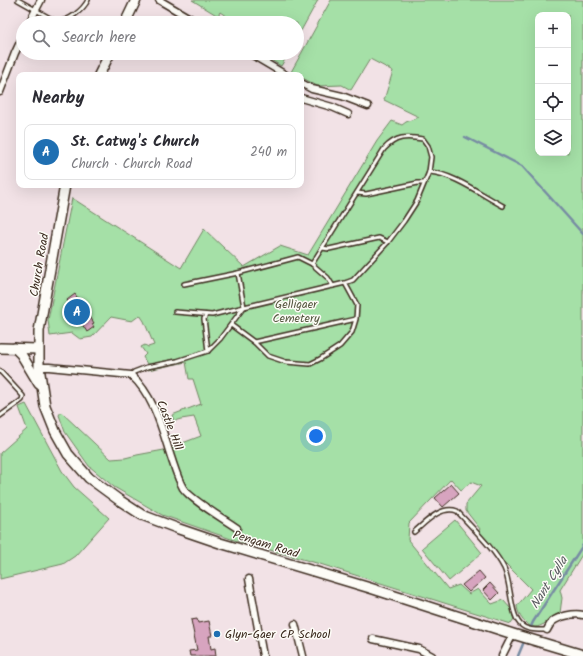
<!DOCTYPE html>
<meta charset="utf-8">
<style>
:root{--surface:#fff;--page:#f2f2f3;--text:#2b2b33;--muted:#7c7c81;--line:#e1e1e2;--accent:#1f6fb2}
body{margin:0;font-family:Kalam,sans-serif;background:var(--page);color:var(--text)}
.controls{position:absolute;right:12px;top:12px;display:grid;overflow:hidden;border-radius:8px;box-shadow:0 4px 16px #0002}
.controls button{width:36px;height:36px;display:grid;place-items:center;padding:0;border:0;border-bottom:1px solid var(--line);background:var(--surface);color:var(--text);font:20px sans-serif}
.you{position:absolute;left:316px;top:436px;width:14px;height:14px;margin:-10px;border:3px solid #fff;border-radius:50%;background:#1a73e8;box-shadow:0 0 0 6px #1a73e833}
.badge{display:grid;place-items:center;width:26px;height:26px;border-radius:50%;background:var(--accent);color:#fff;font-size:13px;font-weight:700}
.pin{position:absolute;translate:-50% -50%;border:2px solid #fff;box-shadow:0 1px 4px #0006}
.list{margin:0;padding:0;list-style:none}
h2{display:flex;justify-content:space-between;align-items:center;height:52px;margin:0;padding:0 16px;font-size:17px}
h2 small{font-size:13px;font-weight:400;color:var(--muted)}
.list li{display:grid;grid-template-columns:26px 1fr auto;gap:12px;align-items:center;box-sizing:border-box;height:56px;margin:0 8px 8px;padding:0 8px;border:1px solid var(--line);border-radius:8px}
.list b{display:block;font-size:15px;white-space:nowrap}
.list p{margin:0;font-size:13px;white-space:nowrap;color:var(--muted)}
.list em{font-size:13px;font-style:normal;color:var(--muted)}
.icon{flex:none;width:22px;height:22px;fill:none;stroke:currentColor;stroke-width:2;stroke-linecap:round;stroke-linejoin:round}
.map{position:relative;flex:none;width:583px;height:656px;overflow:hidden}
.search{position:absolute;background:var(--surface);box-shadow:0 4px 16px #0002;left:16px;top:16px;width:288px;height:44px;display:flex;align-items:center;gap:10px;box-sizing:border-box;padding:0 14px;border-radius:22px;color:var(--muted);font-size:15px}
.panel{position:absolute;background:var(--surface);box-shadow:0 4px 16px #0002;left:16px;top:72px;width:288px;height:116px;border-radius:8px}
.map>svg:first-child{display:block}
</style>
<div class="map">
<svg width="583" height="656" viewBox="0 0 583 656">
<rect width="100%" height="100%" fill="#f2e2e6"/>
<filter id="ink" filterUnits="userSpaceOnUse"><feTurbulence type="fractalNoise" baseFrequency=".025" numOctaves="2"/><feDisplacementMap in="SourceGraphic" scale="8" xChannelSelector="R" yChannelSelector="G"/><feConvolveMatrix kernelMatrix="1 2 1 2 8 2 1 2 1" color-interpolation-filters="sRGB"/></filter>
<g filter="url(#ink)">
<g fill="#a5e0a7" stroke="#708562" fill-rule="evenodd">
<path d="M192,0h126l-21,38v-15h-61l-16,-11 -2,4z"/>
<path d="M331,0h252v553l-23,37 2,8 -2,15c-3,2 -7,3 -11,6 -2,2 -4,5 -7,6 -13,7 -24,-8 -25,-19l14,-17 -29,-29 -24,-28 2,-3 -14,-18v-7l15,-18 -10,-4 -10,8 -10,-11 -42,44 -1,17 40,49 11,-4 10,9 9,-5 14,15 11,-4 8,9 3,11 -3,4 -191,-60 -86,-24 -72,-25 -48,-28 -25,-21 -24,-34 -6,-17 2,-3 50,47 14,-1 12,-3 27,-5 37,-14 -7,-19 -13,2 -7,2 -2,-6 29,-11 -8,-25h-4l-3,-17 -38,8 -1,-6 -4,-7 3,-3 -5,-7 4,-2 3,2 6,-2 -10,-24 -4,-6 -8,6 -21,-4 -19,20 -12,2 -8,-6 -22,3 -2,-16 24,-122 109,70 23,-39 40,38 36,-21 28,9 69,-114 15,-20 10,4 4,-3 13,-5 -35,-17 9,-29 -23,-12 -19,31 -9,-5 -25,1 -16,-9v-2h-4l-6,-3zM538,15h30v138h-30z"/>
<path d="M259,53h30l-8,13z"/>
<path d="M26,404l36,67 12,16 35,31 -34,38 -12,8 -63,15v-126l27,-24 -8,-22z"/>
<path d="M455,520l27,33 -33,28 -27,-33z"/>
</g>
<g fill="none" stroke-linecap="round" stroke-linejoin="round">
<g stroke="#778ca3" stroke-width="2.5">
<path d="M465,137l57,29 61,68"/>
<path d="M530,629l3,-7 50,-77"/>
<path d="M518,656l5,-12"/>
</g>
</g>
<g fill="#d7a4bf" stroke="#3b2a1e">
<path d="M75,294l5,8 -2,1 9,16 3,-2 4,6 -2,1 2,3 -7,5 -12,-19 -3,2 -2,-3 3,-3 -6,-9z"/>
<path d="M451,484l8,9 -16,14 -8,-9z"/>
<path d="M479,571l6,7 -16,14 -7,-7z"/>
<path d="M490,583l9,10 -7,7 -9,-10z"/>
<path d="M197,619l1,4 11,-2 3,15h-3l2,13 4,-1 1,8h-26l-1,-5 8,-1 -6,-30z"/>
</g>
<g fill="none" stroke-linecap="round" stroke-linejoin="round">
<g stroke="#3b2a1e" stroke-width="6">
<g id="lane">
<path d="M18,0l39,22c12,-1 26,-12 31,-22"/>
<path d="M429,172c23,1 53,23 74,34"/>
<path d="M357,193l9,1 52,-11h6"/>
<path d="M322,248l7,1 50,-11 9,4"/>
<path d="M312,264l16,14 5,8"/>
<path d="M345,283l12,22 -1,14 -4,13 -12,14 -20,13 -10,5 -24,-2 -18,-6 -14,-14 102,-23"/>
<path d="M175,312l37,3 32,-8 -6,-34"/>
<path d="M206,315l-2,4 4,32"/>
<path d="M231,325l23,17"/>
<path d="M0,371l23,25 -1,4 -22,16"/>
<path d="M131,375l3,-3 13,-5 30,-6 31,-10 12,-12 24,-32 101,-24 8,-3 35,-38 16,-21 13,-20 12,-29 2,-15 -3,-11 -5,-7c-17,-3 -27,-3 -39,10l-72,115 -14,-7 -60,16 -54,11"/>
<path d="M414,532c12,-10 27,-27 43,-21 16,18 36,36 47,57 7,14 6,45 16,56 7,7 18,6 27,6"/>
</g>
</g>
<g stroke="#3b2a1e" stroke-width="9">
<g id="street">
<path d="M159,0l39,23"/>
<path d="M29,23l12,-23"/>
<path d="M249,53l37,22"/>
<path d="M301,83l11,6 30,7 26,10"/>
<path d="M0,92l15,-39 8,-17"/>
<path d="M301,98l31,9 16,7"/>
<path d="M39,367h10l82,8c24,22 31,55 41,85 3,9 6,19 11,28 8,12 41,31 54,40"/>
<path d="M249,579l14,77"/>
<path d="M295,624l8,32"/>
<path d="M547,630c1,-2 3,-6 5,-8 7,-6 22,-9 31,-7"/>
<path d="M373,639l46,10 13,7"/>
<path d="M502,656l11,-22"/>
</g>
</g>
<g stroke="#3b2a1e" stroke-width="12">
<g id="secondary">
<path d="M125,23l11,-23"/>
<path d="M99,75l11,-22"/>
<path d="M65,185l-26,146v36l6,39 10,25 13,23 21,24 30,22 23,15 37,14 41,14 150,45 143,46 70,21"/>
<path d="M0,348l38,1"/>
<path d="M15,348l6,6 18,30"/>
</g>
</g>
<use href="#lane" stroke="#fdfcf7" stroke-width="3"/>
<use href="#street" stroke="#fdfcf7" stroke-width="6"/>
<use href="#secondary" stroke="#fdfcf7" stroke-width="9"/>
</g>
</g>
<circle fill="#1f6fb2" stroke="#fdfcf7" stroke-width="1.5" cx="217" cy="634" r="4"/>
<g text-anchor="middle" stroke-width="3" stroke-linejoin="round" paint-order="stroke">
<g font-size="12" fill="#3b2a1e" stroke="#fdfcf7">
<text transform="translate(39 265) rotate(-80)" y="4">Church Road</text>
<text transform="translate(170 425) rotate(69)" y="4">Castle Hill</text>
<text transform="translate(266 544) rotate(17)" y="4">Pengam Road</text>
</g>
<g font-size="12" fill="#565840" stroke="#fdfcf7">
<text x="296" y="308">Gelligaer<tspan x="296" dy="14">Cemetery</tspan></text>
</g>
<g font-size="12" fill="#3b2a1e" stroke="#fdfcf7" text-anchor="start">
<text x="225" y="638">Glyn-Gaer CP School</text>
</g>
<g font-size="13" font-style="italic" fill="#595b60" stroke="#fdfcf7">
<text transform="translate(548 582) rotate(-58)" y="5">Nant Cylla</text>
</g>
</g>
</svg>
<div class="controls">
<button>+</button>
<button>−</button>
<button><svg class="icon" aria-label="locate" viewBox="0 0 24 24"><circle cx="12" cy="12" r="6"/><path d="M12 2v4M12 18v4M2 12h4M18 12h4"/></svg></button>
<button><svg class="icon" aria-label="layers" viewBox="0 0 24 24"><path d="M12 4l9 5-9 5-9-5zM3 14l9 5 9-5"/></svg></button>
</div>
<div class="you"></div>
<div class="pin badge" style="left:77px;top:312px">A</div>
<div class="search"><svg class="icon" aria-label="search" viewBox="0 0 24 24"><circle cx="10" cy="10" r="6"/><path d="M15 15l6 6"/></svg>Search here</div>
<section class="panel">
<h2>Nearby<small></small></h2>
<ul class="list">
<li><span class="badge">A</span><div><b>St. Catwg's Church</b><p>Church · Church Road</p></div><em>240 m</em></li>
</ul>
</section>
</div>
